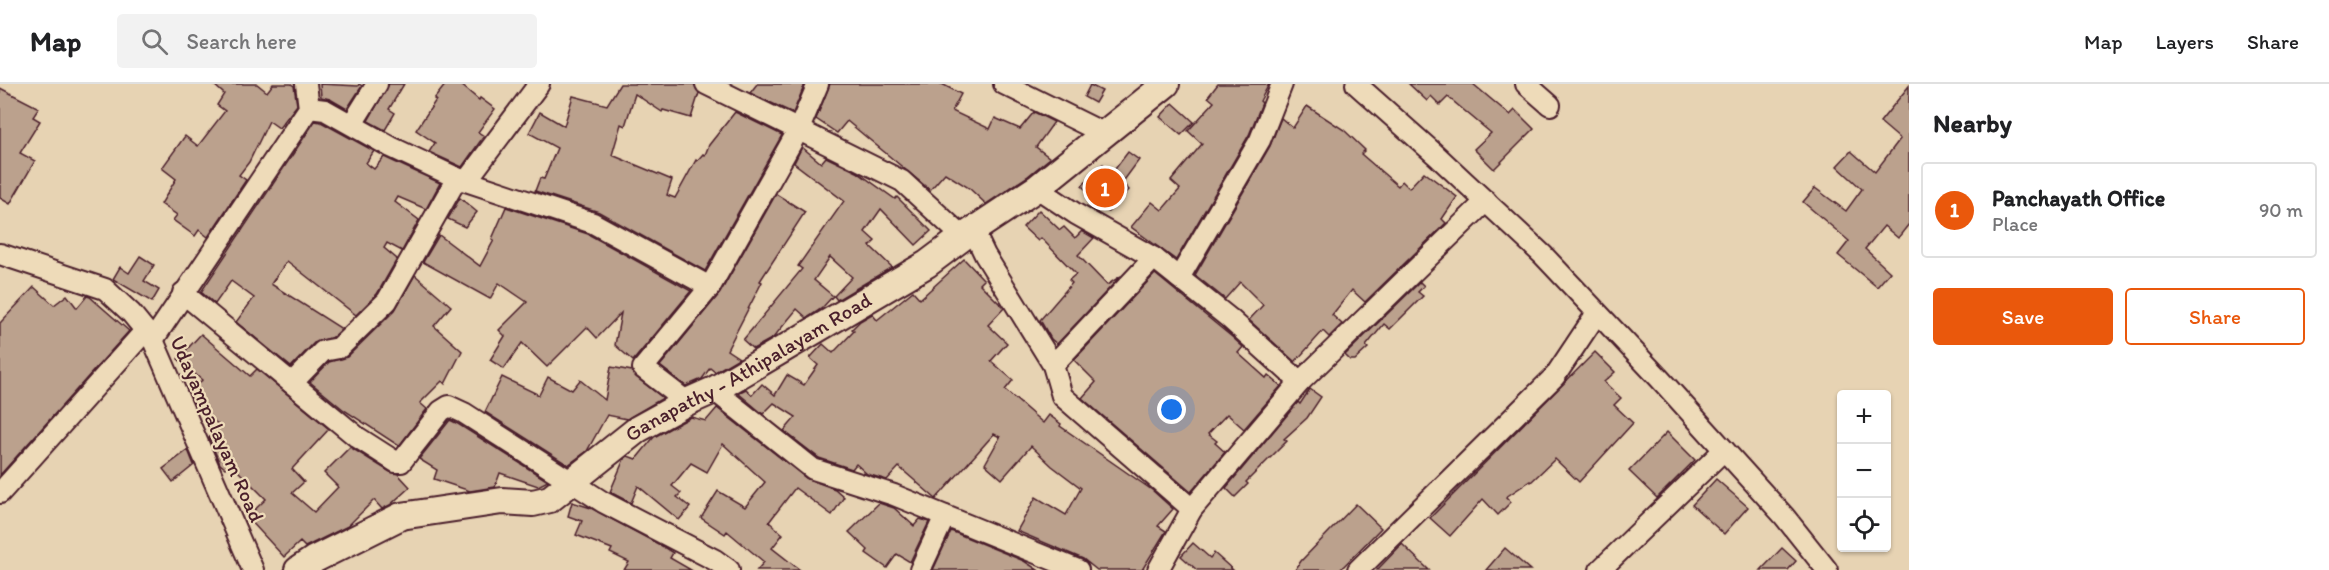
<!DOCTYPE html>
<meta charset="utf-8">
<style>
:root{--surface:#fff;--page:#f2f2f2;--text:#202124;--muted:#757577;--line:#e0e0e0;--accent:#ea580c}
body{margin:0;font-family:Itim,sans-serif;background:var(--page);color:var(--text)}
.controls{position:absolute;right:18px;bottom:18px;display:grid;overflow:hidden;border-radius:6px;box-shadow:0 2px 4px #0004}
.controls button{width:54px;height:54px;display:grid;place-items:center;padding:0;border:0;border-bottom:2px solid var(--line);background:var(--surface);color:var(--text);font:30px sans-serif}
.you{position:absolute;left:1172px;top:326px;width:21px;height:21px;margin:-15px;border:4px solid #fff;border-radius:50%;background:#1a73e8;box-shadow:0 0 0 9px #1a73e833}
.badge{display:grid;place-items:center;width:39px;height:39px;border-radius:50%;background:var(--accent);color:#fff;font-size:20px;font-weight:700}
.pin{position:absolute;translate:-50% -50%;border:3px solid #fff;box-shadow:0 2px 6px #0006}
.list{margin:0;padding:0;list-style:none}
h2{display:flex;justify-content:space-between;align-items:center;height:78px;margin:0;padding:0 24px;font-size:26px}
h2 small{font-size:20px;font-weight:400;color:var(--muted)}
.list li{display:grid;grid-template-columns:39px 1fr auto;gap:18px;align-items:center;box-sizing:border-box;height:96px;margin:0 12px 12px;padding:0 12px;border:2px solid var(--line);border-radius:6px}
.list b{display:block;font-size:22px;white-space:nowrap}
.list p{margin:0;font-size:20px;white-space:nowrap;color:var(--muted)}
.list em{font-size:20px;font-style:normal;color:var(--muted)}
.actions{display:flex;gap:12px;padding:18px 24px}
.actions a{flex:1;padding:14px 0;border:2px solid var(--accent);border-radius:6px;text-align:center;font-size:21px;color:var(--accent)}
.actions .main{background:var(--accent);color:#fff}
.icon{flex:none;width:33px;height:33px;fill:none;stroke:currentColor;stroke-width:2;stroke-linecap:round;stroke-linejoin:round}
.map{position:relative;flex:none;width:1909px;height:486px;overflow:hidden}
header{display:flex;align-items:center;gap:36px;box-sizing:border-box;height:84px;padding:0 30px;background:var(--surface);border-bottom:2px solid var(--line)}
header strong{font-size:28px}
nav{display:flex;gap:33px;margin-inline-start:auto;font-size:21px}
.search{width:420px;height:54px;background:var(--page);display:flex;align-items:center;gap:15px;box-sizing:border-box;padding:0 21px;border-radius:6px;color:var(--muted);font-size:22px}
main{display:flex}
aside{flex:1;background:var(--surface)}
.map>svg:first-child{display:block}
</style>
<header>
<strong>Map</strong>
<div class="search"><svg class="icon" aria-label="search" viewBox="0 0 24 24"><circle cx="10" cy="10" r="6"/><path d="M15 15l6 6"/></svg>Search here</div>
<nav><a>Map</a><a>Layers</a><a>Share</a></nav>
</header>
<main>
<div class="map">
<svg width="1909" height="486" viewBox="0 0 1909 486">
<rect width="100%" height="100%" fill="#e7d3b3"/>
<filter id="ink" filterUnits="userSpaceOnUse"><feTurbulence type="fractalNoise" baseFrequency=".0167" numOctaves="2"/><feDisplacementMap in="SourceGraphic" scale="12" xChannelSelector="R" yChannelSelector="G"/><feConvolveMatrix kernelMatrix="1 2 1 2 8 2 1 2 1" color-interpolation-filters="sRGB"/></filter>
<g filter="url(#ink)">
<g fill="#bba18d" stroke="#4a1f2b" stroke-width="1.5">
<path d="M213,0h44l10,8 6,-8h18l3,2 3,19 -18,23 -10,-7 -20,41 -10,13 7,5 -38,57 -9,-7 -4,6 -22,-16 4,-5 -16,-11 15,-25 -14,-11 23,-32 13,10 27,-35 -8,-6 7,-11z"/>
<path d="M320,0l38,2 1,-2 3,2 -15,23 -17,-10 -9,-2z"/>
<path d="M389,0h15l-15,25 6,4 -10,17 -17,-9z"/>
<path d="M446,0h14l19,16 1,-2 15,11 -17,23 6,4 -22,31 -33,-15 6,-9 -19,-13 20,-30 -2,-1z"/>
<path d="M620,0h74l5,9 -8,25 -28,-8 -1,2 -27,-18 -10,32 -4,-2 -9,31 60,25 -5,15 8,3 21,-38 1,1 6,-7 2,1 4,-10 26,-33 47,23 -77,136 -106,-59 -64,-21 5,-13 4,1 13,-31 -28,-15 11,-21 24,14 9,-30 34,9z"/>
<path d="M757,0h48l-12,29 -43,-20z"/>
<path d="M830,0h112l19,10 -9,17 38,18 5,-11 25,11 14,-17 20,10 -18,25 14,11 -22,18 -42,28 -17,-16 -24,-15 -15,17 -83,-69 -10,12 -21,-14z"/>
<path d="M1218,0h51l-9,17 2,2 -13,32 -73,125 -45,-33 21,-25 10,8 18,-21 -9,-8 31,-37 -14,-13 26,-29 -6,-5z"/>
<path d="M1409,0h64l37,31 5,-5 19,19 -40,40 -20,-20 17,-16 -43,-36 -8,8 -9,-9 -4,5z"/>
<path d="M1090,1l12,6 -7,12 -11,-6z"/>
<path d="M1909,2v138l-11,14 -14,-12 -19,23 25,23 -13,15 -39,-32 11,-14 -46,-39 12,-14 31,23 16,-22 -25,-23 14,-15 24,21 25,-33 -20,-17z"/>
<path d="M0,4l39,20 -6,9 7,4 -20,32 15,8 -25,43 -10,-6z"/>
<path d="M1173,19l21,19 -13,13 -21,-18z"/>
<path d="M1307,22l37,24 21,20 -4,4 37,32 4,-5 7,7 15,-16 33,25 -15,22 4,4 -81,79 -13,-12 -20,25 10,9 -13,13 -6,-6 -28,31 -46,-42 14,-15 -23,-23 -15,17 -30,-24 75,-129 11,-28 12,10z"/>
<path d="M315,37l6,1 53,29 -8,12 8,6 10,-12 56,26 -14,26 -28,-12 -3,5 24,18 -17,31 -15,-8 -3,5 13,11 -20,35 -21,21 -69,-54 -16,23 71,45 -9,8 -19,6 -23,24 -55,-45 18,-24 -23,-17 -16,23 -14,-12z"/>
<path d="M802,63l19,16 5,-6 31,15 38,27 2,-2 34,34 -15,14 -35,-36 -16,23 10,9 -5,5 22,21 -55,33 -3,-4 18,-19 -22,-20 -16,23 19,16 -11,12 -15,10 -10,-9 -24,29 -20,11 -10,-9 59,-71 -4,-3 46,-65 -50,-38z"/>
<path d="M1128,68l11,8 -17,23 7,7 -21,22 -26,-26 21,-22 9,9z"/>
<path d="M776,110l29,18 -45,69 2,1 -35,68 12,8 -24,14 -5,-4 -8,11 -16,7 -26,-20 60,-73z"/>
<path d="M460,114l17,14 -12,15 -17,-8z"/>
<path d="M506,123l82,27 103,57 -58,70 -18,-16 6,-32 -24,25 -10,-11 -40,40 -25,-24 -18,26 -14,-9 15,-24 -6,-6 28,-28 -28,-19 -9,16 -67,-37 16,-27 41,31 14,-26 -2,-1z"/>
<path d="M1039,126l21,20 4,-3 11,11 7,-7 12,7 -16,17 29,30 14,-9 -64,68 -6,-5 -11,-19 32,-37 -3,-3 7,-6 -35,-36 -3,3 -15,-14z"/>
<path d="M140,172l14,9 -10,16 15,9 -7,12 -39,-23 7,-12 9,6z"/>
<path d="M964,175l20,21 -4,4 24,24 -16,17 19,18 -16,18 22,19 -8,10 38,33 6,-8 12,9 -1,2 92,64 21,19 -15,17 8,5 -24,39h-45l-14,-11 -66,-28 19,-34 30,18 15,-27 -29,-22 -21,-20 -29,33 -17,-15 15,-27 -6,-3 -58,65 -37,-32 -12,13 -20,-6 -11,-10 -4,5 -33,-11 -35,-27 12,-14 -22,-14 -11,11 -25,-21 8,-4 6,6 10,-11 13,11 12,-20 17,10 14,-20 -8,-7 13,-14 10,9 21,-22 -2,-2 8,-8 12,-7 5,6 36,-29 7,8z"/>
<path d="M1155,190l77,63 11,10 -5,6 28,25 2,-3 13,11 -37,43 -17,-15 -19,20 9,7 -2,2 10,9 -34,40 -109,-94 14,-16 -22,-22z"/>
<path d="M415,191l36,31 -17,20 28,25 -17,33 -3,-3 -22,22 7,6 -28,37 -55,-36 -34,-28 19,-20 18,-5 48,-47z"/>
<path d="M1420,198l4,4 -6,6 5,4 -33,33 -6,-5 -18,22 2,2 -13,12h-5l-5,-5z"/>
<path d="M34,203l20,18 13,-10 10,13 10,-12 3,1 39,34 -129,144v-152z"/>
<path d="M201,250l49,42 7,-7 72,60 -37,40 12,13 -12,11 22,19 24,-25 -14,-14 26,-26 40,25 8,2 12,13 -20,18 -8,4 -8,-9 -26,26 -43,21 -5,-5 -16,15 -37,-40 19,-18 -36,-36 -5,5 -5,-4 -11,-26 10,-13 -25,-21 -4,-10 12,-14 -24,-21z"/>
<path d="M1595,268l20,20 -11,10 17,16 -7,7 19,18 -54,59 -24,-23 -24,23 -1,-1 -24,16 5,5 -13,13 -15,-16 -33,37 -20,-18z"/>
<path d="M611,283l21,4 4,6 27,21 -36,21 -20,-4 -20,36 -19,14 -83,-53 17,-35 37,18 9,-18 24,13 8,-10 25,20z"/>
<path d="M1310,305l11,8 -14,21 -23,21 3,2 -41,41 2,2 -13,13 -9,-9 72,-86 2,2z"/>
<path d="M717,324l89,70 29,11 9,8 -12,18 -37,-27 -26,34 14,12 -11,14 28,22h-43l7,-8 -37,-31 -2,3 -24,-16 17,-27 27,16 20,-25 -42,-38 -16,28 -16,-9 -19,23 9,7 -4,4 13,10 -11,13 -41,-34 -7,17 -21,-11 14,-33 4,-3 8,3 18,-22 37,-20 15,4z"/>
<path d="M450,336l8,4 90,57 -10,5 -38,-13 -5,14 -25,4 -36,-12 3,-9 -18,-11z"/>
<path d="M1667,348l28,28 -38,38 -28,-27z"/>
<path d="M188,366l6,15 -21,17 -10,-13z"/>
<path d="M1716,395l32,28 -24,27 -32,-29z"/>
<path d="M572,418l19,6 71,38 11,7 -3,5 21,12h-67l5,-8 -19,-9 2,-4 -36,-14 6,-14 -14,-5z"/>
<path d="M879,419l15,5 20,18 6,-7 9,3 -19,40 -13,-8 -10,14 -21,-15 2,-3 -19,-18z"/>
<path d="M1356,420l25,24 -41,42h-45l6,-9z"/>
<path d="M951,447l73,30 14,9h-105z"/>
<path d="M1193,459l17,15 4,-5 19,17h-36l-16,-14z"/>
<path d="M1402,460l27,26h-52z"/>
<path d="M1505,464l25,22h-44z"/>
<path d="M1782,464l14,13 -8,9h-27z"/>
</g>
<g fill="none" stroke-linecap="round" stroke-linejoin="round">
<g stroke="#4a1f2b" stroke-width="24">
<g id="minor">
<path d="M706,0l196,97 61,56"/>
<path d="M1004,0l101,50"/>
<path d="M1356,0l80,71 107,100 117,124 124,137 43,54"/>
<path d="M1526,0l24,21"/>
<path d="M309,24l16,2 66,37 66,31 136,45 117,64"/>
<path d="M352,40l25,-40"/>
<path d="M467,96l72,-96"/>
<path d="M1037,104l39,26 78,44"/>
<path d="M973,146l12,25 68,110 101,-107 75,60 71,64 -108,127 -34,61"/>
<path d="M0,170l105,35 26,24 22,27 100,230"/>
<path d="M1179,194l81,-138 22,-56"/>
<path d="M183,209l174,144 39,25h5l40,-51 8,-5 15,7 139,89 112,58 14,10"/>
<path d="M153,256l156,-232 -3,-24"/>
<path d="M1053,281l9,31 130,113"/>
<path d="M1300,298l186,-181"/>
<path d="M292,299l31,-32 16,-3 48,-47 70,-123"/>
<path d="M714,306l99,79 81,26 184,75"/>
<path d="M687,318l-44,-34 67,-81 89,-158 19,-45"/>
<path d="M0,409l145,-162"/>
<path d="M920,486l25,-54"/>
<path d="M1358,486l197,-194 42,-63"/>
<path d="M1600,486l124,-120"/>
</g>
</g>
<g stroke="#4a1f2b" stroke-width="30">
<g id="major">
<path id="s1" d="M298,486l15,-10 88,-44 101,-15 31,2 17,-4 88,-70 49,-27 27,-12 213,-126 36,-27 74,-49 129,-104"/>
</g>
</g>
<use href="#minor" stroke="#eedbb9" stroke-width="20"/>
<use href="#major" stroke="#eedbb9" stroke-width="26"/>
</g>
</g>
<g text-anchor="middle" stroke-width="4.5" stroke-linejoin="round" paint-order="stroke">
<g font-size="21" fill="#4a1f2b" stroke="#eedbb9">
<text dy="7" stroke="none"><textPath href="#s1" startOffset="506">Ganapathy - Athipalayam Road</textPath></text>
<text transform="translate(217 345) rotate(66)" y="7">Udayampalayam Road</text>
</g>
</g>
</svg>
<div class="controls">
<button>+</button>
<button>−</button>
<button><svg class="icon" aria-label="locate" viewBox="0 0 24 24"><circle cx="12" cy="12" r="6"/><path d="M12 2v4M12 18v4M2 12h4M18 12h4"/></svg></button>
</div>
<div class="you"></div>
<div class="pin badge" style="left:1105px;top:104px">1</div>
</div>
<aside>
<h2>Nearby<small></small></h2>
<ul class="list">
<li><span class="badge">1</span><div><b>Panchayath Office</b><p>Place</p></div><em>90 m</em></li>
</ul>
<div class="actions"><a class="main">Save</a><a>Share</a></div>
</aside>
</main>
